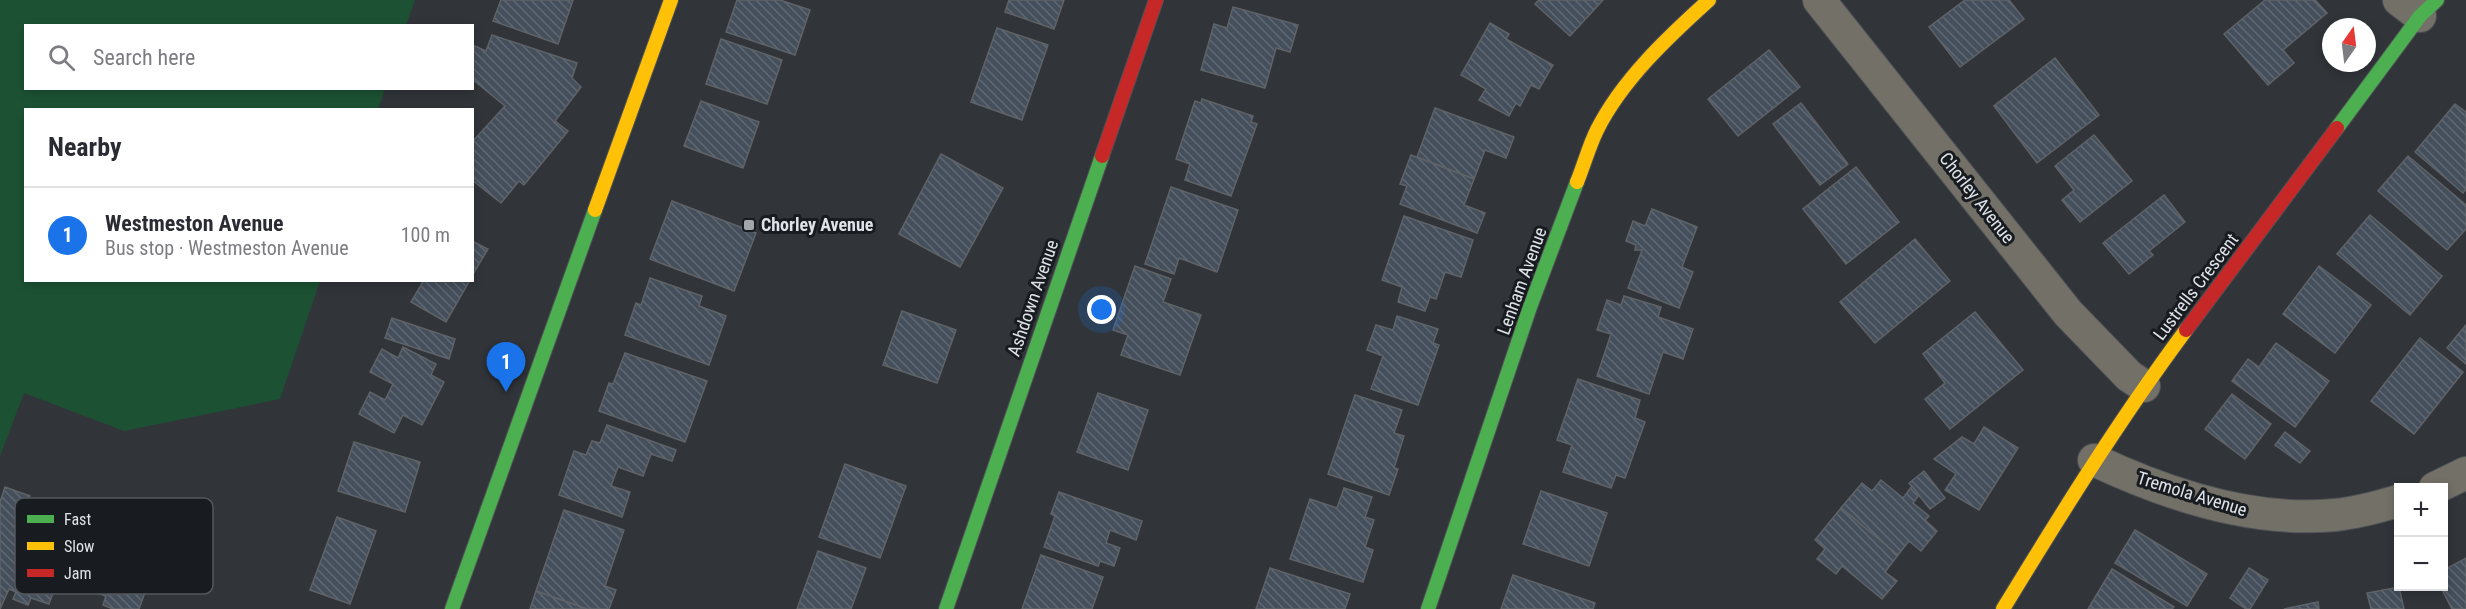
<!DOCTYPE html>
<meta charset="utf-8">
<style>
:root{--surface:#fff;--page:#f7f7f7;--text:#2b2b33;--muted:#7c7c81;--line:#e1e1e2;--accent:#1a73e8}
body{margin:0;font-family:"Roboto Condensed",sans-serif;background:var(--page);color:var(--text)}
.controls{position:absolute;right:18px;bottom:18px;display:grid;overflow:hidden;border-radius:0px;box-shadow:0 3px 9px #0003}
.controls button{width:54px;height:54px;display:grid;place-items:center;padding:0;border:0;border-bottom:2px solid var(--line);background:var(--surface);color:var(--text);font:30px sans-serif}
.compass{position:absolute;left:2322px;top:18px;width:54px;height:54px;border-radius:50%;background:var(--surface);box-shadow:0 3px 9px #0003;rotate:14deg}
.you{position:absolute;left:1102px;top:310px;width:21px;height:21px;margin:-15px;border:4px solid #fff;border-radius:50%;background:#1a73e8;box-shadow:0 0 0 9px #1a73e833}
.badge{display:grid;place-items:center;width:39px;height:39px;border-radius:50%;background:var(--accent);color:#fff;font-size:20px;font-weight:700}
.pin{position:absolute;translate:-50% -50px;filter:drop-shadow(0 2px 3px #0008)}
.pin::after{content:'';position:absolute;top:32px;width:21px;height:18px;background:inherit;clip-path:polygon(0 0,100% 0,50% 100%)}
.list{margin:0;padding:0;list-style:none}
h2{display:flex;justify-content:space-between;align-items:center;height:78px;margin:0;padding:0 24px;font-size:26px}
h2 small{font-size:20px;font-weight:400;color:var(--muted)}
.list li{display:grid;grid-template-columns:39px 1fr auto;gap:18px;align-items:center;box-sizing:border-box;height:96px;padding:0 24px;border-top:2px solid var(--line)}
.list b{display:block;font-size:22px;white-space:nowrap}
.list p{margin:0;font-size:20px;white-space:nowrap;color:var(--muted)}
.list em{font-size:20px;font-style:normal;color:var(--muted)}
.icon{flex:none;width:33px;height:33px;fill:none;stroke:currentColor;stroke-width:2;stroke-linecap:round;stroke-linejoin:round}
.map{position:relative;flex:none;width:2466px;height:609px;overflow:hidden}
.search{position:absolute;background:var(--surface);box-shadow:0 3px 9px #0003;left:24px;top:24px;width:450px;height:66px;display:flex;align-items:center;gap:15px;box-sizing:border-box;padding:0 21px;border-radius:0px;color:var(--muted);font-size:22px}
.panel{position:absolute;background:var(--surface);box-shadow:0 3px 9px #0003;left:24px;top:108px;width:450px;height:174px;border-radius:0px}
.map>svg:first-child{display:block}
</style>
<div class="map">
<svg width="2466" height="609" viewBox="0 0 2466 609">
<defs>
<pattern id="building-back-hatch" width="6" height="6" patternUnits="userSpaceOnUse" patternTransform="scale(1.5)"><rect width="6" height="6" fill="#444f5b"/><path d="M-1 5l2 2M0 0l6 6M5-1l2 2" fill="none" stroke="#5f6873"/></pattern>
</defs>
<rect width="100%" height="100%" fill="#31353a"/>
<path fill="#1c5233" d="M0,0h415l-9,25 -380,1v62l359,1 -7,20 -352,1v170l294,1 -40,118 -156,32 -100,-38 -24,63z"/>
<g fill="url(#building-back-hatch)" stroke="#5f6367" stroke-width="1.5">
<path d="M501,0h72l-15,44 -65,-23z"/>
<path d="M737,0h43l30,10 -15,45 -69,-23z"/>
<path d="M1009,0h55l-10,29 -49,-17z"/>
<path d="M1539,0h64l-33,36 -35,-32z"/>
<path d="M1965,0h44l15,19 -64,48 -31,-40z"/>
<path d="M2265,0h50l12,13 -44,37 11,13 -26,22 -44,-51z"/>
<path d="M1233,7l65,18 -8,27 -14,-4 -11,40 -64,-18 13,-46 13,4z"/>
<path d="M1490,23l19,11 -3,5 47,26 -14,24 -8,-4 -11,21 -4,-3 -7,13 -30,-16 7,-11 -25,-14z"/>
<path d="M997,28l51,17 -26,75 -51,-18z"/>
<path d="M492,35l85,28 -5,15 9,9 -26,34 13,10 -44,54 -5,-4 -18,22 -29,-23v-38l33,-36 -33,-27v-25l3,-8 11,5z"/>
<path d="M721,39l61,21 -15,44 -61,-20z"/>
<path d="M1769,50l31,37 -62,49 -30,-37z"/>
<path d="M2055,58l44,57 -62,48 -43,-57z"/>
<path d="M1202,99l51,17 -2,6 6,2 -26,72 -46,-16 5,-16 -14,-5 19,-58 6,2z"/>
<path d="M701,101l58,21 -16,46 -59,-22z"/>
<path d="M1801,103l47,61 -28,21 -47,-61z"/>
<path d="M2455,104l11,8v77l-3,4 -48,-41z"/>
<path d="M1435,108l79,29 -8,21 -21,-8 -11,29 -57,-22z"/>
<path d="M2094,135l38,46 -52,41 -18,-22 12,-10 -19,-24z"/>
<path d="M941,154l62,34 -43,79 -61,-33z"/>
<path d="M1411,155l63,24 -10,26 21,8 -8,20 -77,-29 7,-18 -7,-2z"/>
<path d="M2408,156l58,49v24l-19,21 -69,-59z"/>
<path d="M1856,167l43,55 -53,42 -43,-55z"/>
<path d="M1171,187l67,23 -21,62 -38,-14 -5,16 -29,-10z"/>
<path d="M2164,195l21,27 -36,29 4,4 -24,19 -26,-31z"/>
<path d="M672,201l84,32 -22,58 -84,-32z"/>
<path d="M1652,209l45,18 -15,40 11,5 -14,36 -51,-20 14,-38h-7l1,-5 -10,-4 7,-20 12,5z"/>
<path d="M2370,215l72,61 -32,39 -73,-61z"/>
<path d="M1404,216l69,24 -12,37 -16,-5 -9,27 -6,-2 -5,14 -27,-9 4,-15 -20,-7z"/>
<path d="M1915,239l35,42 -75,62 -35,-41z"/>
<path d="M472,241l16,8 -16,27z"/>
<path d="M1135,266l36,13 -8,23 38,13 -21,60 -59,-20 7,-20 -15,-5z"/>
<path d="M2319,266l52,39 -36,48 -52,-39z"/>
<path d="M650,278l52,18 -3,10 27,10 -17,49 -84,-30 11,-32 5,2z"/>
<path d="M424,280h46l-24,42 -35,-20z"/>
<path d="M1624,296l37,11 -3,10 35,12 -10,30 -20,-7 -14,42 -52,-18 14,-42 -14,-4 10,-30 14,5z"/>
<path d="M902,311l54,19 -19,53 -54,-18z"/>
<path d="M1975,312l48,58 -73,59 -25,-30 20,-16 -22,-29z"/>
<path d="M1397,316l41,13 -5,14 6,2 -21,60 -47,-16 12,-33 -16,-6 9,-25 17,5z"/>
<path d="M392,318l63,21 -6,20 -64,-21z"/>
<path d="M2466,325v39l-19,-16z"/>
<path d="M2420,338l43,34 -49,62 -43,-33z"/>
<path d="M2276,343l53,38 -34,46 -63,-46 16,-22 11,8z"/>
<path d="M403,347l33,17 -5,11 13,7 -22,43 -19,-10 -9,18 -35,-19 11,-22 15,8 8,-16 -23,-12 12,-23 16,9z"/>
<path d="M625,353l82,28 -22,61 -86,-31 10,-28 4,1z"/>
<path d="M1578,379l62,21 -5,18 10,4 -20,56 -9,-3 -5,13 -48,-16 9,-27 -15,-5z"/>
<path d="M1098,393l50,17 -20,60 -51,-18z"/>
<path d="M2232,394l39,30 -26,35 -40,-30z"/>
<path d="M1355,395l47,15 -8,23 10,3 -10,32 4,1 -9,26 -61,-21z"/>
<path d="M607,425l69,25 -4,11 -21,-7 -8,22 -25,-9 -7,19 19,6 -8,25 -63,-22 15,-44 12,4 6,-14 8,2z"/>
<path d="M1984,427l34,21 -39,62 -34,-20 11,-16 -22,-15 28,-22 12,7z"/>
<path d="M2285,432l25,19 -10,12 -25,-18z"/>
<path d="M354,442l66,20 -15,50 -67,-21z"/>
<path d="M845,464l61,22 -26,72 -61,-21z"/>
<path d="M1924,471l21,27 -15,11 -21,-26z"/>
<path d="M1881,480l22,18 9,-12 7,9 -6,8 16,13 -4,4 12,11 -16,20 -12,-10 -11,14 -57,-47 21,-25 10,8z"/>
<path d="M5,487l25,9 -5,14 18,6 -3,9 33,12 -24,67 -18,-6 -3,7 -15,-6 3,-7 -7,-3 -9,20v-107z"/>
<path d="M1344,488l28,9 -7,20 9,3 -9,27 8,3 -10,32 -73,-23 20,-60 27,9z"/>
<path d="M1541,491l66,22 -18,53 -66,-22z"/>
<path d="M1059,492l83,29 -6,19 -26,-10 -4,13 14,5 -6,18 -14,-5 -2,5 -54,-19 11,-31 -4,-2z"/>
<path d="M1841,508l57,47 -13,17 12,9 -15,18 -40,-33 -6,8 -19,-15 8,-10 -10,-9z"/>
<path d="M564,510l60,20 -19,56 11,4 -7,19h-22l-51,-18z"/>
<path d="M337,517l39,14 -26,73 -40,-14z"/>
<path d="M103,520l60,22 -24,67h-26l-10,-4 3,-9 -27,-10z"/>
<path d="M2135,530l72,44 -20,32 -72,-43z"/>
<path d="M818,551l48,17 -15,41h-54z"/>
<path d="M1041,555l62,22 -11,32h-70z"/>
<path d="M2466,558v51h-14l-12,-23h4v-16z"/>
<path d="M1270,568l80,26 -5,15h-89z"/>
<path d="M2249,568l19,12 -18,29h-4l-16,-11z"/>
<path d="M2112,569l62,38 -2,2h-84z"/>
<path d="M1513,575l82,28 -2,6h-92z"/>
<path d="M2399,587l5,22h-33l-4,-16z"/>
<path d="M536,591l51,18h-57z"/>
<path d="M2318,602l1,7h-35z"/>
</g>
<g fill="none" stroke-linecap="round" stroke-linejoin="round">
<g stroke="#4e5155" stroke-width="34">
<g id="street">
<path d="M1819,0l249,313 61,63 15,10"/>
<path d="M2399,0l21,16"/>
<path d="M2094,460c74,35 159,63 241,55 22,-2 43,-8 63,-14"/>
<path d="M2435,488l31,-15"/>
</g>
</g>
<g stroke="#4e5155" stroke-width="16">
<g id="fast">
<path d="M2337,128l83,-112 17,-16"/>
<path d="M452,609l143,-399"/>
<path d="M946,609l156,-453"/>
<path d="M1428,609l102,-302 47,-125"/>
</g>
</g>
<g stroke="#4e5155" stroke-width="16">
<g id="slow">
<path d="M1577,182c7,-17 12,-36 20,-52 25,-50 71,-93 112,-130"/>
<path d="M595,210l76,-210"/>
<path d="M2003,609c58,-95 116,-189 183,-279"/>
</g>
</g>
<g stroke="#4e5155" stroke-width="16">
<g id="jam">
<path d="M1102,156l54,-156"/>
<path d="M2186,330l151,-202"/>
</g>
</g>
<use href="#street" stroke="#737068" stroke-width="32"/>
<use href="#fast" stroke="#4caf50" stroke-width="14"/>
<use href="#slow" stroke="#ffc107" stroke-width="14"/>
<use href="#jam" stroke="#c62828" stroke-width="14"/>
</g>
<rect fill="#a2a7ac" stroke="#181c20" stroke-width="2" x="743" y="219" width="12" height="12" rx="3"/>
<g text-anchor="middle" stroke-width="6" stroke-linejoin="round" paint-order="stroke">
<g font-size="18" fill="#dfe4ea" stroke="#181c20">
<text transform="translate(1977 198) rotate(52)" y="6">Chorley Avenue</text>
<text transform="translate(1522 281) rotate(-70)" y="6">Lenham Avenue</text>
<text transform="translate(2196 287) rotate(-53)" y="6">Lustrells Crescent</text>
<text transform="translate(1033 298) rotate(-71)" y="6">Ashdown Avenue</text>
<text transform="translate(2192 494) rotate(17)" y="6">Tremola Avenue</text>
</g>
<g font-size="18" font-weight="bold" fill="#dfe4ea" stroke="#181c20" text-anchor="start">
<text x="761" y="231">Chorley Avenue</text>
</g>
</g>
<rect x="15" y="498" width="198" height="96" rx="9" fill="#181c20" stroke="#54585d" stroke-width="1.5"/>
<rect x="27" y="515" width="27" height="8" fill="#4caf50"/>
<rect x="27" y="542" width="27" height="8" fill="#ffc107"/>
<rect x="27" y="569" width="27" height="8" fill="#c62828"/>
<g font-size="16" fill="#dfe4ea">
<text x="64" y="525">Fast</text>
<text x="64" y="552">Slow</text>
<text x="64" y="579">Jam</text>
</g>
</svg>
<div class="controls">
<button>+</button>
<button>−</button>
</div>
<svg class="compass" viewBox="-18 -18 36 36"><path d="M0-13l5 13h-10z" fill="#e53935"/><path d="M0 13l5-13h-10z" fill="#7c7c81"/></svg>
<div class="you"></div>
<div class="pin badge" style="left:506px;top:392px">1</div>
<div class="search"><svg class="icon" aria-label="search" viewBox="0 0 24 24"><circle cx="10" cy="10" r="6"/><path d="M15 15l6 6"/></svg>Search here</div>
<section class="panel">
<h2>Nearby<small></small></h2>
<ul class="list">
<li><span class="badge">1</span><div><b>Westmeston Avenue</b><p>Bus stop · Westmeston Avenue</p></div><em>100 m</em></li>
</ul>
</section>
</div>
